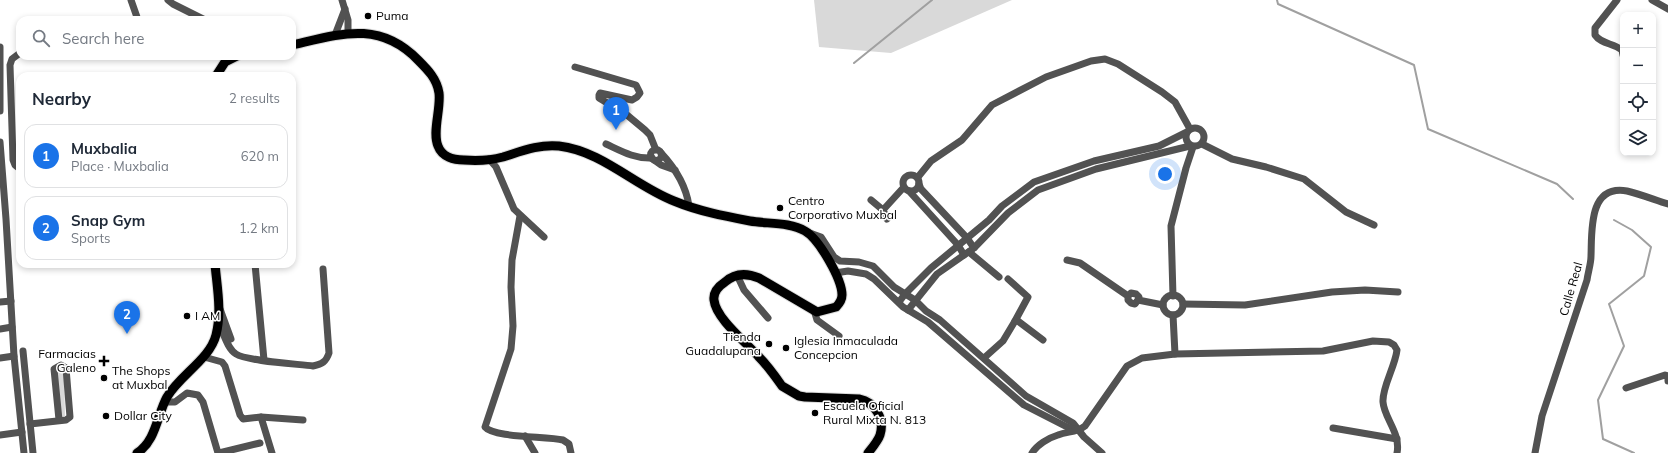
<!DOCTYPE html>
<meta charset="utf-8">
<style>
:root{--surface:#fff;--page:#f2f2f3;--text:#1f2937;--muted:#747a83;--line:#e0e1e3;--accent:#1a73e8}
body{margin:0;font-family:Mulish,sans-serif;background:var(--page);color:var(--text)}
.controls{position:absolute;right:12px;top:12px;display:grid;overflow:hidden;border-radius:8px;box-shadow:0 2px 6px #0003}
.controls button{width:36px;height:36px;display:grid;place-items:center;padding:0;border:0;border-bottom:1px solid var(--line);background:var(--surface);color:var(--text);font:20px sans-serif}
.you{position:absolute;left:1165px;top:174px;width:14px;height:14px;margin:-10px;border:3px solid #fff;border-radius:50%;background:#1a73e8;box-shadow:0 0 0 6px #1a73e833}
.badge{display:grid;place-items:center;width:26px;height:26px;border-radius:50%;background:var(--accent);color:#fff;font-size:13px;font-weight:700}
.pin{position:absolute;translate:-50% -33px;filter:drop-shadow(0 1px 2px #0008)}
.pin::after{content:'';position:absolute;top:21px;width:14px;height:12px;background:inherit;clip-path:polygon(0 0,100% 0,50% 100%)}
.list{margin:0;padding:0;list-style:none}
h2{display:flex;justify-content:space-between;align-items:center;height:52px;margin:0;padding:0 16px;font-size:17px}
h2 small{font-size:13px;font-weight:400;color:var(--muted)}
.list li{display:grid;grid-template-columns:26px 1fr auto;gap:12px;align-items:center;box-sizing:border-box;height:64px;margin:0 8px 8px;padding:0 8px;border:1px solid var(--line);border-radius:12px}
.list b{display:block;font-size:15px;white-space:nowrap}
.list p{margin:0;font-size:13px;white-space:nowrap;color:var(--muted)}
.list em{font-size:13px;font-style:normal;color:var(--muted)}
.icon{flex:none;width:22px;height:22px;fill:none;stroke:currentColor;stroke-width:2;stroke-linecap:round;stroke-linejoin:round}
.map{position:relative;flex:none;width:1668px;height:453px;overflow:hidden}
.search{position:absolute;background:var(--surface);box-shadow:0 2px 6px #0003;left:16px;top:16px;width:280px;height:44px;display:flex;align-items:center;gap:10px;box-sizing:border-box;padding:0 14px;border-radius:12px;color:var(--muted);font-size:15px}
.panel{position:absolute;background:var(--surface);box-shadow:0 2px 6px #0003;left:16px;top:72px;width:280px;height:196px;border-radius:12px}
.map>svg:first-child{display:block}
</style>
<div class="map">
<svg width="1668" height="453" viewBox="0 0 1668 453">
<rect width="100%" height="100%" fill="#fff"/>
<g fill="#d9d9d9">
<path d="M814,0h198l-121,53 -72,-6z"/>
<path d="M57,369h7l1,47 -4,1z"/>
</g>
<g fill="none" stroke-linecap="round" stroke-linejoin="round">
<g stroke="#a0a0a0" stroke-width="2">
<path d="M1277,0l1,4 136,61 14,64 129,55 16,15"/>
<path d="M854,63l78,-63"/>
<path d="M1614,220l18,10 19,17 -7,29 -35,28 15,42 -26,54 5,39 31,14"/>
</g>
<g stroke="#dbdbdb" stroke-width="11">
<g id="major">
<path d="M292,45c48,-11 87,-25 126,15 10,10 19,19 21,33 2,16 -7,39 -1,53 4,11 16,14 26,14 13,1 28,0 39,-3 19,-6 36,-13 56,-11 43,5 76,40 115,55 24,10 50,15 76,20 17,3 40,1 55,10 14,8 37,48 37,64 0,5 -2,8 -6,12l-19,5 -58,-34c-12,-5 -24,-5 -34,4 -6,4 -12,10 -11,18 2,19 33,43 45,57 9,9 16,19 23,29l17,10 6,1 54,2c16,3 26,20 21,36 -2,6 -8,13 -12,18"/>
<path d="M216,76l9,-14 12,-6"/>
<path d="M137,453c19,-12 20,-38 30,-56 13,-22 43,-38 49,-62 6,-23 1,-48 -1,-71"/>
</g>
</g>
<g stroke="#525252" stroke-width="7">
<path d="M131,0l7,20"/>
<path d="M168,0l5,4 32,16"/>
<path d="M342,0l6,20v14"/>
<path d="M1617,0l-22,28v7c6,9 18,8 27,15l1,5"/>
<path d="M1652,0l16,9"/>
<path d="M335,35l10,-26"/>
<path d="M0,47v64"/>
<path d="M20,53l-8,6 -2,6 3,95 2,5 5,4"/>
<path d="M575,67l61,18 4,8 -3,4 -5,3 -32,-7 -1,2v3l28,17 18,15 5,5 6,15"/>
<circle cx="1195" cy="137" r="9"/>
<path d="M0,142l6,77 8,137 10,97"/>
<path d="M606,144c15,7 29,15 46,14"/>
<path d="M1202,144l30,15 34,8 38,12 42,33 28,13"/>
<circle cx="656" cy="155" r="5.5"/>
<path d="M661,153c14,15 25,32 28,53"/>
<path d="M489,159l7,8 18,42 30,28"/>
<path d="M654,160l7,5 14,5"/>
<circle cx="911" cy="183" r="8"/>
<path d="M918,177l13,-16 31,-21 30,-35 54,-28 45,-16 14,-2 13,5 44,28 13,10 15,27"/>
<path d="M919,184l2,5 46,49 7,10"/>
<path d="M909,191l49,54 6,10"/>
<path d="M871,200l12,10"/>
<path d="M520,216l-8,44 -1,27 2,39 -2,23 -26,78c9,11 62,9 78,13l6,4 2,9"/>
<path d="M887,219l-4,-9 21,-23"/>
<path d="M807,232l14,5 13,20 6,4 19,1 14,4 21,21 21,13 11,11 14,9 86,76 47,27 11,14 18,16"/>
<path d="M969,252l30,25"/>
<path d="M1067,260l13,3 48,33v4l3,3 4,1 3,-4 1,-3 -3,-3 -5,-1 -3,3"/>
<path d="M255,264l9,96"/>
<path d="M835,273l13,-2 18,3 8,5 29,28 25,15 96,83 45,23 8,2"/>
<path d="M737,275l7,15 24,28"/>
<path d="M1008,279l20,18 -13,24"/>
<circle cx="1173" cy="305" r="10"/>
<path d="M1173,296l-2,-70 15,-58 7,-21"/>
<path d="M1138,300l25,5"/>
<path d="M0,302l11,-1"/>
<path d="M899,302l6,-8 26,-26 58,-48 13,-14 32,-24 60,-21 65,-15 28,-14"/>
<path d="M1183,304l62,1 87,-13 33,-2 33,2"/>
<path d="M220,309l11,30"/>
<path d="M814,310l3,10 22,16"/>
<path d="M908,310l29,-36 37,-26 34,-35 30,-23 58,-21 94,-23"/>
<path d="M1173,315l2,39"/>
<path d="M218,322c5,9 9,27 18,32 10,7 62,10 77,12 9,-2 13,-4 16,-13l-6,-84"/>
<path d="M0,329l12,-2"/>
<path d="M23,351l10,102"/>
<path d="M204,357l18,5 3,4 15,49 3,4 18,-2 42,3"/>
<path d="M0,358l14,-2"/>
<path d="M984,358l19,-17 12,-20h3l25,19"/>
<path d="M1626,388l39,-13 3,1v5"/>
<path d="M165,402h10l12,-9 11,2 5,7 15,51"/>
<path d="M261,417l11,36"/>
<path d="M30,424l36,-4 4,-3 -4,-49 -5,-3 -7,4 5,51"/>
<path d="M1333,428l64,11"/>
<path d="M0,435l22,-3"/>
<path d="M525,436l10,17"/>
<path d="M219,453l41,-10"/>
<path d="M1032,453c5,-8 16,-15 26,-18 10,-4 18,-2 27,-9l42,-60 15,-8 33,-4 148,-3 50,-10 16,1 5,3 3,5c-2,17 -15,37 -14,52 1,16 18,31 14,51"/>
<path d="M1535,453l7,-37 45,-136c1,-8 4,-16 4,-24 1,-24 -3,-72 36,-65 13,3 28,9 41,13"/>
</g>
<use href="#major" stroke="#000" stroke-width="9"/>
</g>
<g fill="#000" stroke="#fff" stroke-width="1.5">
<circle cx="368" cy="16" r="4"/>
<circle cx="780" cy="208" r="4"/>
<circle cx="187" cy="316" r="4"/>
<circle cx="769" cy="344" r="4"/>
<circle cx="786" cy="348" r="4"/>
<path d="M102 355h4v4h4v4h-4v4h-4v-4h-4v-4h4z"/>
<circle cx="104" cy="378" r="4"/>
<circle cx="815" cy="413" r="4"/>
<circle cx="106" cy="416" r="4"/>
</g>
<g text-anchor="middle" stroke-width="3" stroke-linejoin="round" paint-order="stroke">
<g font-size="12" fill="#000" stroke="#fff" text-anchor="start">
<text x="376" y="20">Puma</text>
<text x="788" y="205">Centro<tspan x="788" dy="14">Corporativo Muxbal</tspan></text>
<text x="195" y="320">I AM</text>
<text x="761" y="341" text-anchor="end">Tienda<tspan x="761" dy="14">Guadalupana</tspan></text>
<text x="794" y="345">Iglesia Inmaculada<tspan x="794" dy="14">Concepcion</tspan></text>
<text x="96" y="358" text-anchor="end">Farmacias<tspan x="96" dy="14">Galeno</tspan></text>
<text x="112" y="375">The Shops<tspan x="112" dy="14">at Muxbal</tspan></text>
<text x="823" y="410">Escuela Oficial<tspan x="823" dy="14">Rural Mixta N. 813</tspan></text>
<text x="114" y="420">Dollar City</text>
</g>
<g font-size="12" fill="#000" stroke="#fff">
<text transform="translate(1571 289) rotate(-74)" y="4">Calle Real</text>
</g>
</g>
</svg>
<div class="controls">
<button>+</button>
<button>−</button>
<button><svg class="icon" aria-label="locate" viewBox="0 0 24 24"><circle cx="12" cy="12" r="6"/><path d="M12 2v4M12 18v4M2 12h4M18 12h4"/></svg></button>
<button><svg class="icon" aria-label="layers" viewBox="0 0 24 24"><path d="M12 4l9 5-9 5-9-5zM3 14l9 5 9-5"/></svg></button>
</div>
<div class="you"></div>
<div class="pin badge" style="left:616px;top:130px">1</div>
<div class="pin badge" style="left:127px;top:334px">2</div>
<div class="search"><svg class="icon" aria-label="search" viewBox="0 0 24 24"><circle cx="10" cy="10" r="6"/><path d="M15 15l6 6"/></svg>Search here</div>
<section class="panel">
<h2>Nearby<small>2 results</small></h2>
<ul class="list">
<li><span class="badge">1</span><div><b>Muxbalia</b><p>Place · Muxbalia</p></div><em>620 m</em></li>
<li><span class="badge">2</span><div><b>Snap Gym</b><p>Sports</p></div><em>1.2 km</em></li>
</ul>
</section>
</div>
